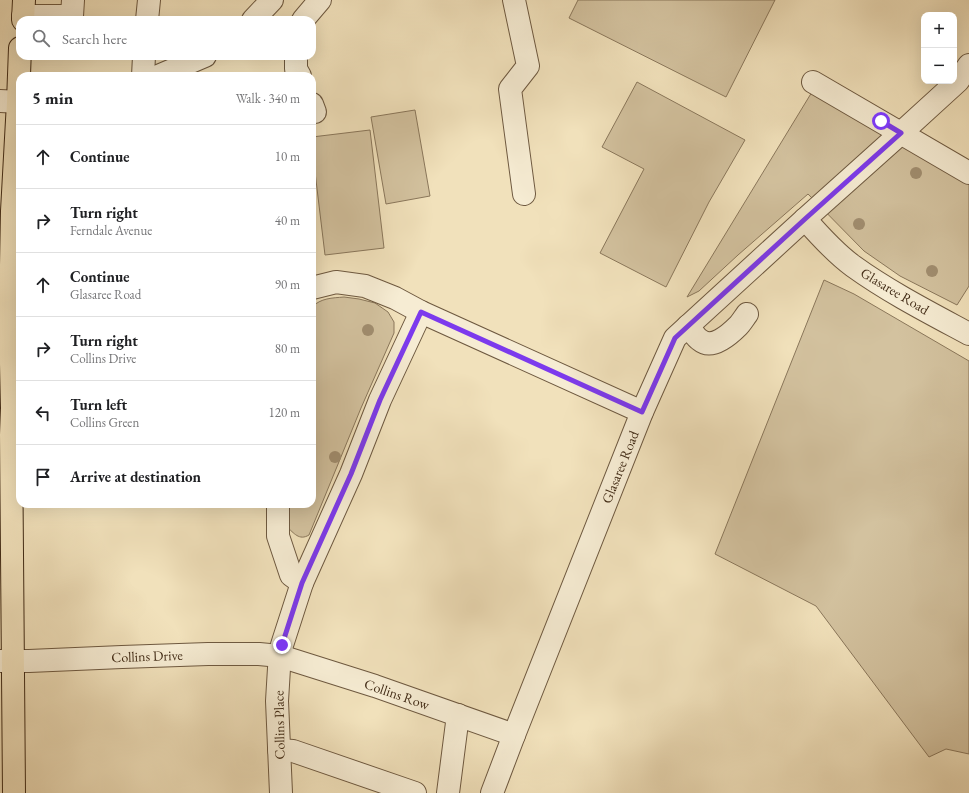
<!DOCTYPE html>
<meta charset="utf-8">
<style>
:root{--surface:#fff;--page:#f6f6f6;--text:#202124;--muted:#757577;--line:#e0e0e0}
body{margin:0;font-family:"EB Garamond",serif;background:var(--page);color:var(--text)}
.controls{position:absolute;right:12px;top:12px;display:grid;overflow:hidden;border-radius:8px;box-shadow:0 4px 16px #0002}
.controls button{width:36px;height:36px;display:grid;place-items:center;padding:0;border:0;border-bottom:1px solid var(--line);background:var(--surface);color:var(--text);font:20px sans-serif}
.stop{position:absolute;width:12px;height:12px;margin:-9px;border:3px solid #7c3aed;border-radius:50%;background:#fff}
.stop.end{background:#7c3aed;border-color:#fff;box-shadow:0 1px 4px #0008}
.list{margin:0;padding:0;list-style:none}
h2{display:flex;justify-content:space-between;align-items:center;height:52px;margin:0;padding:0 16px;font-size:17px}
h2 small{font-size:13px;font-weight:400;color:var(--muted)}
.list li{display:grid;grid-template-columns:26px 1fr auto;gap:12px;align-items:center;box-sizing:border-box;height:64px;padding:0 16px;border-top:1px solid var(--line)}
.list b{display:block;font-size:15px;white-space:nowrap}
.list p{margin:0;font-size:13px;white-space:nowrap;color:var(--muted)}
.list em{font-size:13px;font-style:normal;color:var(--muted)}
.icon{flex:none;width:22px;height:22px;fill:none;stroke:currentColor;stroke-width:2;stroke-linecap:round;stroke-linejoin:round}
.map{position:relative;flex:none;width:969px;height:793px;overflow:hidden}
.search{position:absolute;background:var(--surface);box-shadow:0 4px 16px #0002;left:16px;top:16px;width:300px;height:44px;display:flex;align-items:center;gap:10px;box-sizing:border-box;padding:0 14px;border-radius:12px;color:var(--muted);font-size:15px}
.panel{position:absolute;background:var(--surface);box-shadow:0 4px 16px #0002;left:16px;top:72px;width:300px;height:436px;border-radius:12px}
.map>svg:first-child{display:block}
</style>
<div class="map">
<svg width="969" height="793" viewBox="0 0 969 793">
<rect width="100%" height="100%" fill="#f1e1bb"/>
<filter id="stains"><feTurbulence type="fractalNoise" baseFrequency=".005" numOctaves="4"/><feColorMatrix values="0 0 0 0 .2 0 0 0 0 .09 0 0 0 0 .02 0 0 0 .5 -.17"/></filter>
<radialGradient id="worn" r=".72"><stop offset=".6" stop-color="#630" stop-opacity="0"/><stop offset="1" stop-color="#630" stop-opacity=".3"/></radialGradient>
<g fill="#d3c29f" stroke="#8a775b">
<path d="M578,0h197l-49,97 -157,-79z"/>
<path d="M637,82l108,58 -36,62 -43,85 -66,-34 44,-84 -42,-22z"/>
<path d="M815,87l154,88v111l-12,19 -57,-29 -36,-25 -56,-57 -70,61 -39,36 -12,6z"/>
<path d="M415,110l15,86 -44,8 -15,-87z"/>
<path d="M370,130l14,118 -59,7 -13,-108v-10z"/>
<path d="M824,280l30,14 115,67v393l-23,-5 -17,8 -113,-151 -101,-52z"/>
<path d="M344,297l15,2 16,4 13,9 6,10v11l-33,75 -52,127c-10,6 -15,-2 -22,-8v-23h25v-197c9,-9 20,-9 32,-10z"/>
</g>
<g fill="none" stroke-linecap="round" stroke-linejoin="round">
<g stroke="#6e5940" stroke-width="24">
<g id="minor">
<path d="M514,0l14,66 -18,23 14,105"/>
<path d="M23,16h49l1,-16"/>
<path d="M147,20l2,-20"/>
<path d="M253,20l19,-20"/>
<path d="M303,20l17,-20"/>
<path d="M296,56v13l4,7"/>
<path d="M143,76l1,-20"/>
<path d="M158,76l47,-20"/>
<path d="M813,82l156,91"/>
<path d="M0,101l20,1"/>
<path d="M312,104l3,8"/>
<path d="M805,219c14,16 30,34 48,47 36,26 77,47 116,68"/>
<path d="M312,288l24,-6 29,4 30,12 26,14 221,100"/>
<path d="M688,326c4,4 7,11 12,14 12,10 29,-5 38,-14 3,-3 6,-8 9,-12"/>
<path d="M278,504v32l13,39 11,8"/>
<path d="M0,661h29l93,-4 86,-3h51l21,2 95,30 139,49"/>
<path d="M279,750l14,1 122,42"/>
<path d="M281,793l-4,-92 2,-33 3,-23 20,-62 49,-109 29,-74 41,-88"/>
<path d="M448,793l10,-78"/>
<path d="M492,793l22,-58 128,-323 33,-74 130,-119 96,-86 57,-52 11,-16"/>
</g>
</g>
<g stroke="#422c17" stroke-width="24">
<g id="major">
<path d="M23,20l1,-20"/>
<path d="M14,793l-3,-358 1,-27 -2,-88 2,-109 6,-109 2,-54"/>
</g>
</g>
<use href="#minor" stroke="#f6ecd3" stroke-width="22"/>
<use href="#major" stroke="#f1e1bb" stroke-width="22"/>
</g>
<g fill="#a18e70">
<circle cx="916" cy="173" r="6"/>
<circle cx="859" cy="224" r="6"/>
<circle cx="932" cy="271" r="6"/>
<circle cx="368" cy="330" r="6"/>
<circle cx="335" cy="457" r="6"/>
</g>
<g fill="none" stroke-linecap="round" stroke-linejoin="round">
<path stroke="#7c3aed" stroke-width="5" d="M282,645l20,-62 49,-109 29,-74 41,-88 221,100 33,-74 130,-119 96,-86 -20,-12"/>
</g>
<g text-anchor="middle" stroke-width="3" stroke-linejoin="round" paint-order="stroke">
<g font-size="14" fill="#422c17" stroke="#f6ecd3">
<text transform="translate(895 291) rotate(31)" y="5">Glasaree Road</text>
<text transform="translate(620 467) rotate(-68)" y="5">Glasaree Road</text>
<text transform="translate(147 656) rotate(-2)" y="5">Collins Drive</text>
<text transform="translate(397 694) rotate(19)" y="5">Collins Row</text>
<text transform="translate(279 725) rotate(-91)" y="5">Collins Place</text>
</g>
</g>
<rect width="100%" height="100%" filter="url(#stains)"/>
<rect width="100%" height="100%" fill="url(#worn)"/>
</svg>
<div class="controls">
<button>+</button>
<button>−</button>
</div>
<div class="stop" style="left:881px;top:121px"></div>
<div class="stop end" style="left:282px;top:645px"></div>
<div class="search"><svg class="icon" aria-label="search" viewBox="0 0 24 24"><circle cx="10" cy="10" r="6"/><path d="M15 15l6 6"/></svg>Search here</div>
<section class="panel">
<h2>5 min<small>Walk · 340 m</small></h2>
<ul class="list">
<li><svg class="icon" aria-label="ahead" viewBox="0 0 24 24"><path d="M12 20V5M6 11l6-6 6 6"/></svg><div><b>Continue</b></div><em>10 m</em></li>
<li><svg class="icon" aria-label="right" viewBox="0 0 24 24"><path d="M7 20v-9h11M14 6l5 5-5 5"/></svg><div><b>Turn right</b><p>Ferndale Avenue</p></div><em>40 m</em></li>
<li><svg class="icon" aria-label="ahead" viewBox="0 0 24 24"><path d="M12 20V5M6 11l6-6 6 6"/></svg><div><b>Continue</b><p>Glasaree Road</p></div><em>90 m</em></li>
<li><svg class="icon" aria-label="right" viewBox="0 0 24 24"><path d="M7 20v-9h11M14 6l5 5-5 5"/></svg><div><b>Turn right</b><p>Collins Drive</p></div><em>80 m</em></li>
<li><svg class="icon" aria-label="left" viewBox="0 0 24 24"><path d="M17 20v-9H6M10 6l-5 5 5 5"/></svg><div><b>Turn left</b><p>Collins Green</p></div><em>120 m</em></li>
<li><svg class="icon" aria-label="arrive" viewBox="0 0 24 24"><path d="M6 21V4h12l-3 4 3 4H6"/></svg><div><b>Arrive at destination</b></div></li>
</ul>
</section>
</div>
